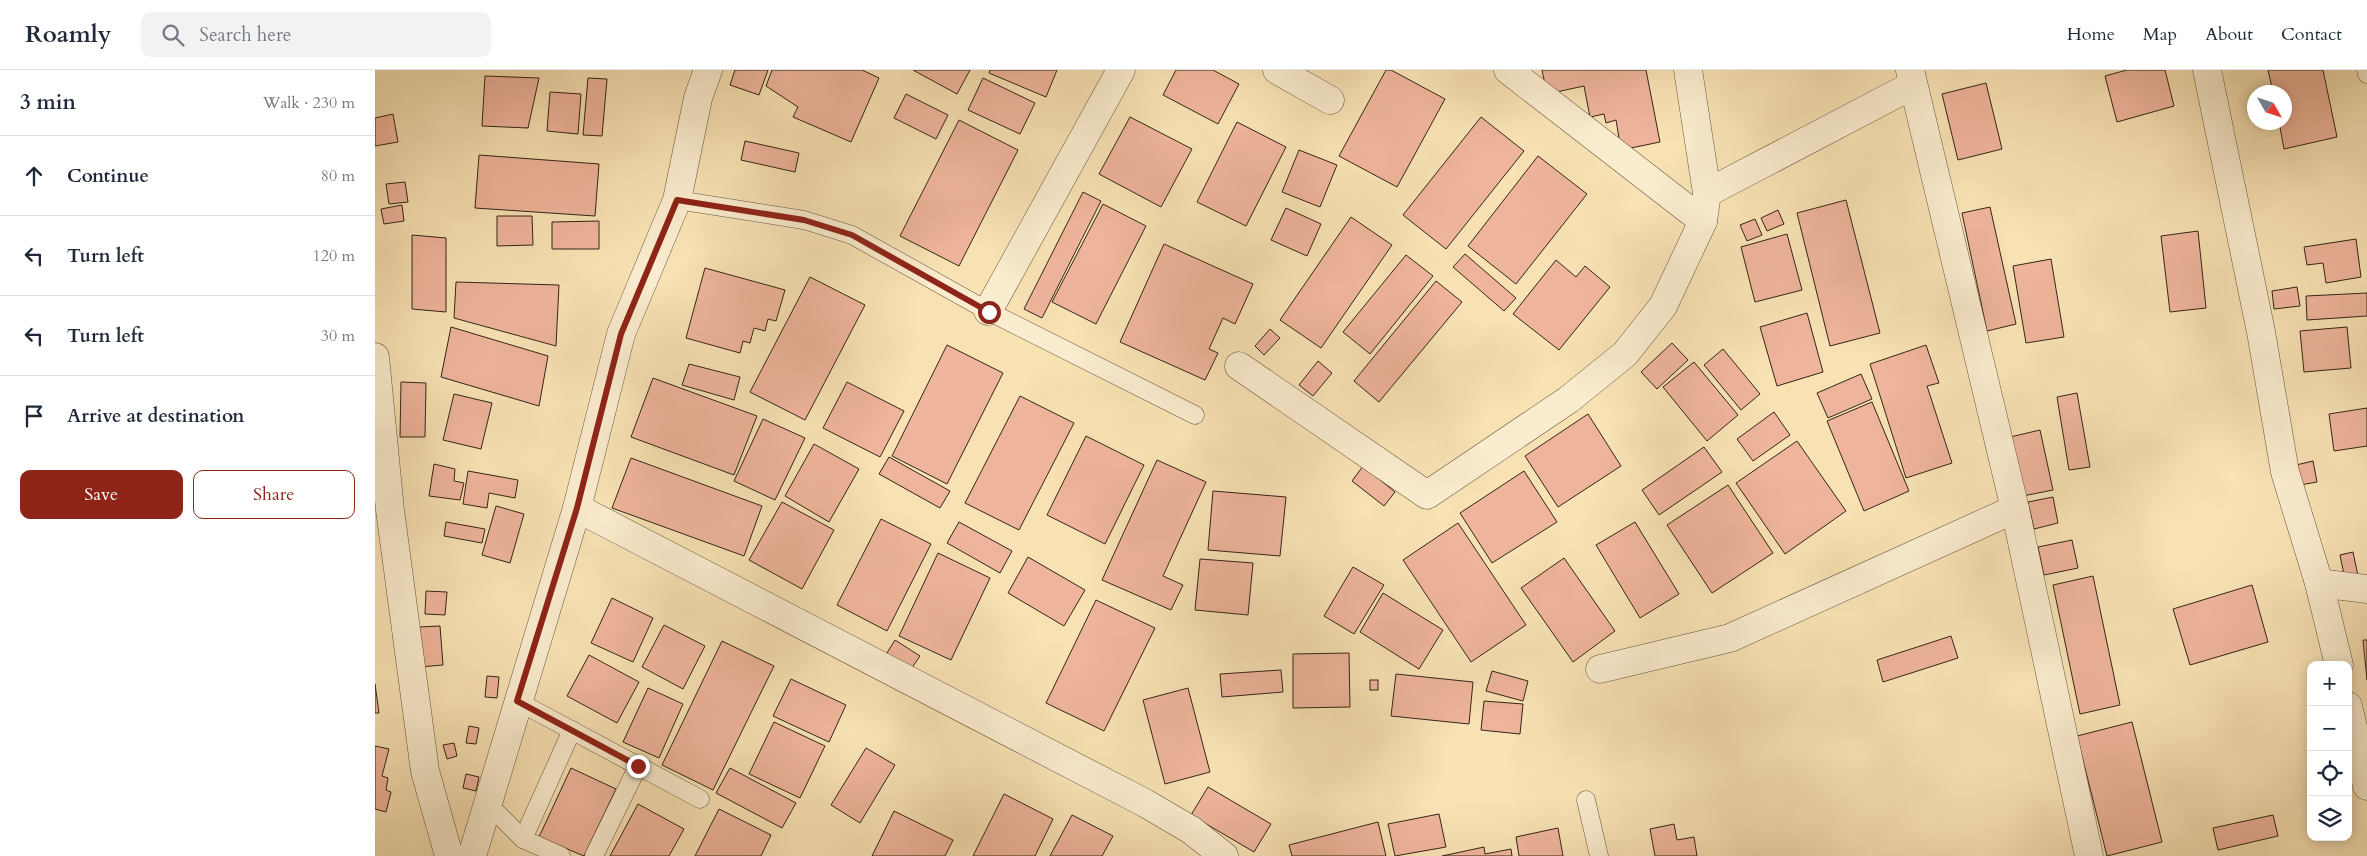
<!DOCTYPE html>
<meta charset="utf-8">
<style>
:root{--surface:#fff;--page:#f2f2f3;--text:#1f2937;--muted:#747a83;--line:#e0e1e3;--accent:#8f2418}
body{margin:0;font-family:Cardo,serif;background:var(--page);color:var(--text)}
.controls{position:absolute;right:15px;bottom:15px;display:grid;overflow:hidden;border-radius:10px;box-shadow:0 2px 12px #0003}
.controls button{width:45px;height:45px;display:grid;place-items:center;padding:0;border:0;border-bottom:1px solid var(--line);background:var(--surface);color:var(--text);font:25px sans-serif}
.compass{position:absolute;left:1872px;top:15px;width:45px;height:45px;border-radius:50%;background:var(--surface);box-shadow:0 2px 12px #0003;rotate:129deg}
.stop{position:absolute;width:15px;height:15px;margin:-11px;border:4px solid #8f2418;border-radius:50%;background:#fff}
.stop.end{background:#8f2418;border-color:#fff;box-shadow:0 1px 5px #0008}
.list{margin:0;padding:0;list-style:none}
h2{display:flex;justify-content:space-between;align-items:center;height:65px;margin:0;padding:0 20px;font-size:21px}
h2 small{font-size:16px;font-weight:400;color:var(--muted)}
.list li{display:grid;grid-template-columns:32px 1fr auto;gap:15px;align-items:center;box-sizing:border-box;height:80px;padding:0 20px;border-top:1px solid var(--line)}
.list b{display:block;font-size:19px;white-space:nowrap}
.list em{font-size:16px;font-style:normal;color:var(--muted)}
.actions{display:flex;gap:10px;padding:15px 20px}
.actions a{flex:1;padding:11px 0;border:1px solid var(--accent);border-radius:10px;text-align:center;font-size:18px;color:var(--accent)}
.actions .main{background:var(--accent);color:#fff}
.icon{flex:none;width:28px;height:28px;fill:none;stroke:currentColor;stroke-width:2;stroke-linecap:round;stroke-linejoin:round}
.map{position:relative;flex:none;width:1992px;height:786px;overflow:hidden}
header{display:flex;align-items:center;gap:30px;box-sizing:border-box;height:70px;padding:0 25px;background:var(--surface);border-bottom:1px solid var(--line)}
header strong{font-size:24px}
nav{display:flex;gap:28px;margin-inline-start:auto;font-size:18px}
.search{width:350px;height:45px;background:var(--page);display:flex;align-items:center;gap:12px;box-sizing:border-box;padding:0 18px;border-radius:10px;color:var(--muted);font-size:19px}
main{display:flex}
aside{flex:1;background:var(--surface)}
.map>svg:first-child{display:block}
</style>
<header>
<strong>Roamly</strong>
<div class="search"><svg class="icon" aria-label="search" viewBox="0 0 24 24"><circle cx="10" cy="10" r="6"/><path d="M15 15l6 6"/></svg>Search here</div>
<nav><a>Home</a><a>Map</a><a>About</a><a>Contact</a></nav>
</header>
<main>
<aside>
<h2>3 min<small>Walk · 230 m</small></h2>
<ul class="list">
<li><svg class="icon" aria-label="ahead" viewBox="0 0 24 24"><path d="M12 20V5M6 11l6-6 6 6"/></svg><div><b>Continue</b></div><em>80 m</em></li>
<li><svg class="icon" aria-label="left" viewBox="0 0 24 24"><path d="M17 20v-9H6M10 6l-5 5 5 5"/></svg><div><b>Turn left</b></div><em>120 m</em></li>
<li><svg class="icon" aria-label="left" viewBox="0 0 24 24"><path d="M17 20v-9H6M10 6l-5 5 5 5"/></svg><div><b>Turn left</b></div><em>30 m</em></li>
<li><svg class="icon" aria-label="arrive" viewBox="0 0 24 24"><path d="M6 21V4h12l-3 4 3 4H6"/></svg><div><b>Arrive at destination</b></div></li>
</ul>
<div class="actions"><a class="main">Save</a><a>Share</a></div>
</aside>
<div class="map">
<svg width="1992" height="786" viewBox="0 0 1992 786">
<rect width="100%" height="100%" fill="#f8e2b4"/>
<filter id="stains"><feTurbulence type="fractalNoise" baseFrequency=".004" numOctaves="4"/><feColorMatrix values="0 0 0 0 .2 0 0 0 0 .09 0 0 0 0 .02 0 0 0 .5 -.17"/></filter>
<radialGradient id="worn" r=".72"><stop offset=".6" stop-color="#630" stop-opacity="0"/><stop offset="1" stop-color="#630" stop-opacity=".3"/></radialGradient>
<g fill="#efb59c" stroke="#322617">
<path d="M360,0h33l-9,25 -29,-10z"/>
<path d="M397,0h90l17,8 -28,64 -58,-25 5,-10 -32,-21z"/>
<path d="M538,0h57l-13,24z"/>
<path d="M615,0h67l-11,27 -57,-24z"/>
<path d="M801,0h37l26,14 -21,40 -55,-29z"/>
<path d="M1011,0h5l54,29 -48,88 -58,-31z"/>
<path d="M1167,0h104l14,72 -39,8 -5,-30 -10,3 -2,-9 -14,3 -6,-31 -37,8z"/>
<path d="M1752,0h38l9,36 -57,16 -12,-46z"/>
<path d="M1893,0h55l14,67 -53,12 -5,-27h6v-30h-12z"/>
<path d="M110,6l54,2 -11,50 -46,-2z"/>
<path d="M213,8l19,1 -5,57 -19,-1z"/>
<path d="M608,8l52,25 -15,31 -52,-24z"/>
<path d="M1611,13l16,66 -44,11 -16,-66z"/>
<path d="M175,22l31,2 -3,40 -31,-3z"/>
<path d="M531,24l42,21 -12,24 -42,-21z"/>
<path d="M18,44l5,28 -23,4v-28z"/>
<path d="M755,47l62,32 -31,58 -62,-33z"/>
<path d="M1106,47l43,34 -78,98 -43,-34z"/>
<path d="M584,50l59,30 -59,116 -59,-30z"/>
<path d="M862,52l49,25 -40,79 -49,-24z"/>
<path d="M370,71l54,12 -4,19 -54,-12z"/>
<path d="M924,80l38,15 -17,42 -38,-15z"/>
<path d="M104,85l120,9 -4,52 -120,-8z"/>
<path d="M1163,86l49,38 -71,90 -48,-38z"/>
<path d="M30,112l3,20 -19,2 -3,-20z"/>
<path d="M708,122l18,9 -59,117 -18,-9z"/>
<path d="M1471,130l34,133 -50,13 -33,-133z"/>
<path d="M728,134l43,22 -50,98 -44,-22z"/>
<path d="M27,135l2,16 -20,3 -3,-15z"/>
<path d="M1615,137l26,117 -29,7 -25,-118z"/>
<path d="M911,138l35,16 -14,32 -36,-16z"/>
<path d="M1403,140l6,14 -17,7 -6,-13z"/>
<path d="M122,146h35l1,29 -36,1z"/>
<path d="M976,147l41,28 -71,103 -41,-28z"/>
<path d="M1380,149l7,16 -15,6 -7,-16z"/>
<path d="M224,151v28h-47v-27z"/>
<path d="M1823,161l8,77 -36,4 -9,-76z"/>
<path d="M1412,164l15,56 -47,12 -14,-55z"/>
<path d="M37,165l34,3v74l-34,-3z"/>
<path d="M1981,169l5,38 -35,6 -3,-20 -16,2 -3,-18z"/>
<path d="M789,174l89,40 -18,40 -12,-6 -14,31 9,4 -13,27 -85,-38z"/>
<path d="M1090,184l51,44 -12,13 -51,-44z"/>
<path d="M1031,185l27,21 -63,78 -27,-22z"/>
<path d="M1676,189l13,78 -38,6 -13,-77z"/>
<path d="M1181,190l20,17 9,-11 25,21 -51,63 -46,-36z"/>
<path d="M330,198l80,22 -9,31 -8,-2 -3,12 -11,-3 -4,15 -7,-2 -3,12 -54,-15z"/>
<path d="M435,207l55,28 -60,115 -55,-28z"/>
<path d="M1061,211l26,21 -83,100 -25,-21z"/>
<path d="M81,212l103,3 -3,61 -102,-28z"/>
<path d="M1922,217l3,19 -26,3 -2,-18z"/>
<path d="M1992,223v23l-60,4 -1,-24z"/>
<path d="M1432,243l16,59 -46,14 -17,-59z"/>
<path d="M76,257l97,29 -9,50 -98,-29z"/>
<path d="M1972,257l4,41 -47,4 -4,-41z"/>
<path d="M895,259l10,9 -16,17 -9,-9z"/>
<path d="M1297,273l16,17 -31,29 -16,-17z"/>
<path d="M572,275l56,28 -56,111 -55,-28z"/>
<path d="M1551,275l13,38 -12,3 25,77 -46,15 -36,-114z"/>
<path d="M1348,279l37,45 -19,16 -37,-45z"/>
<path d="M943,291l14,12 -19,23 -14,-11z"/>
<path d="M1319,292l44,53 -31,26 -44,-54z"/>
<path d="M314,294l51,13 -6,23 -52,-15z"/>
<path d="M1486,304l11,25 -44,19 -11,-25z"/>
<path d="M278,308l104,38 -23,59 -103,-38z"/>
<path d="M26,312l25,1 -1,54h-25z"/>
<path d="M472,312l57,29 -24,46 -57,-29z"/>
<path d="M1702,323l13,74 -21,3 -12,-73z"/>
<path d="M79,324l38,9 -11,46 -38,-9z"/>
<path d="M645,326l54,27 -55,107 -54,-27z"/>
<path d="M1497,332l37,89 -45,20 -37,-90z"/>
<path d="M1992,338v38l-33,5 -5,-37z"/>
<path d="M1399,342l16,23 -37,26 -16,-22z"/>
<path d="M1213,344l33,52 -63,41 -33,-51z"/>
<path d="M388,349l42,19 -30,62 -41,-19z"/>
<path d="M1665,360l13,60 -35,7 -12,-59z"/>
<path d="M711,366l58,29 -39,79 -58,-29z"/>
<path d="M1422,371l49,70 -61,43 -49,-71z"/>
<path d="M439,374l45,25 -30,53 -44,-26z"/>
<path d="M1329,377l18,25 -63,43 -17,-25z"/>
<path d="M514,387l61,34 -10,17 -61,-34z"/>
<path d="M256,388l131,48 -18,50 -132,-48z"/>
<path d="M782,390l49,22 -43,94 20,9 -12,25 -69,-30z"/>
<path d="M1938,391l4,21 -17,3 -4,-20z"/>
<path d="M59,394l21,5 -1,12 10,2 -4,17 -31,-4z"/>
<path d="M988,396l32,26 -11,14 -32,-25z"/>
<path d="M93,401l50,9 -3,18 -26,-5 -2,15 -24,-4z"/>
<path d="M1149,401l33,51 -65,41 -32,-50z"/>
<path d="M1353,415l45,68 -61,40 -45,-68z"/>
<path d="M838,421l73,6 -6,59 -72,-6z"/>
<path d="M1678,427l5,26 -24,6 -6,-27z"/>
<path d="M407,432l52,28 -32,59 -53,-29z"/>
<path d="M121,436l28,8 -14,49 -28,-8z"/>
<path d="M506,449l50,25 -44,87 -50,-26z"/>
<path d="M71,452l39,7 -3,14 -38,-7z"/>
<path d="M584,452l53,29 -12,22 -53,-30z"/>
<path d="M1260,452l44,72 -39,24 -44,-73z"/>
<path d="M1083,453l68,102 -55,37 -68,-102z"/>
<path d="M1697,470l6,28 -34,7 -6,-28z"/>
<path d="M1978,482l5,24 -13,4 -5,-25z"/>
<path d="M563,483l52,25 -39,82 -52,-24z"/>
<path d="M653,487l57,33 -21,36 -56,-33z"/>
<path d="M1189,488l51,73 -42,31 -52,-74z"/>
<path d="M825,489l53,4 -5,52 -53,-5z"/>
<path d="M978,497l31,18 -30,49 -30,-18z"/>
<path d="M1718,506l27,129 -40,9 -27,-129z"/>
<path d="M1877,515l16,57 -78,23 -17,-56z"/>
<path d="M51,521l21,1 -2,23 -20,-1z"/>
<path d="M1008,523l60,37 -24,39 -59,-37z"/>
<path d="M237,528l41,20 -20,44 -42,-19z"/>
<path d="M721,530l59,28 -51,103 -58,-28z"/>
<path d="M289,555l41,21 -22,43 -41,-22z"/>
<path d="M65,556l3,39 -23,2 -1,-40z"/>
<path d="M1576,566l7,22 -75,24 -6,-22z"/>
<path d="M520,570l25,16 -11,16 -24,-16z"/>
<path d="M1988,570h4v40z"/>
<path d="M347,571l52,25 -61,124 -51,-25z"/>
<path d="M974,583l1,54 -57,1v-54z"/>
<path d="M214,585l50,27 -22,41 -50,-27z"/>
<path d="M906,600l2,22 -61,5 -2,-23z"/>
<path d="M1117,601l36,10 -5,20 -37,-10z"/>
<path d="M1021,604l77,8 -4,42 -78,-8z"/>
<path d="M112,606l12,1 -2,21 -12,-1z"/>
<path d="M416,609l55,26 -17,37 -56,-26z"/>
<rect x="995" y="610" width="8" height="10"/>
<path d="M0,614l4,29h-4z"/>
<path d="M273,618l35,16 -24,54 -36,-16z"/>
<path d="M813,618l22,84 -45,12 -22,-84z"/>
<path d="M1109,631l39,3 -3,30 -39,-4z"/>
<path d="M399,652l51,24 -25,52 -51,-24z"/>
<path d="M1757,652l30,120 -55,14 -30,-120z"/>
<path d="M94,656l10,2 -3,16 -10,-1z"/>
<path d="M79,673l3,13 -10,3 -4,-14z"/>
<path d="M0,676l14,3 -7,27 6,2 -2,12 5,2 -5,20 -11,-3z"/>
<path d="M491,678l29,17 -35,58 -29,-18z"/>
<path d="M196,698l45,21 -32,67 -45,-19z"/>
<path d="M355,698l66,35 -14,25 -66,-35z"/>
<path d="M91,704l13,3 -3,14 -13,-3z"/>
<path d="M833,717l63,37 -17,28 -63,-37z"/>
<path d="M629,724l49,25 -18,37h-62z"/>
<path d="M263,734l46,25 -15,27h-59z"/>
<path d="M344,739l52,26 -10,21h-66z"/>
<path d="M519,741l59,29 -8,16h-73z"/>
<path d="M1064,744l7,33 -51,9 -7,-32z"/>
<path d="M697,745l41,21 -11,20h-52z"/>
<path d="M1898,745l5,21 -60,14 -5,-22z"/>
<path d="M1003,752l8,34h-94l-3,-11z"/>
<path d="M1299,754l3,16 17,-3 3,19h-42l-5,-27z"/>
<path d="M1183,758l5,28h-44l-3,-19z"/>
<path d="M1109,777l1,7 26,-5 1,7h-70z"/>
</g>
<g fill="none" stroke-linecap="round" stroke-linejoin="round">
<g stroke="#64553e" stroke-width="19">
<g id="service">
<path d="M1991,0l1,4"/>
<path d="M302,130l127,20 48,15 136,76 207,104"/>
<path d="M142,631l183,98"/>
<path d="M1211,730l13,56"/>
<path d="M112,733l36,36 38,17"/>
<path d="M148,769l49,-109"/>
<path d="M219,786l44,-90"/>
</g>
</g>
<g stroke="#64553e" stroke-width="29">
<g id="minor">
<path d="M902,0l53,30"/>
<path d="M1133,0l195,151"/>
<path d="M1313,0l19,123"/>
<path d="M1535,0l105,439 74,347"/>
<path d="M1832,0l54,262 24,140 34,111 20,82"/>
<path d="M613,241l133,-241"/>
<path d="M0,287l15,153 35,261 24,85"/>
<path d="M864,296l188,129 141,-95 57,-46 38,-48 40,-85 4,-28 206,-108"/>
<path d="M202,438l568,295 46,27 33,26"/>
<path d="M1944,513l48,6"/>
<path d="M1225,599l130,-31 285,-129"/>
<path d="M1973,636l19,80"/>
<path d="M97,786l105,-348 44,-174 56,-134 21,-102 10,-28"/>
</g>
</g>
<use href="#service" stroke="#faecce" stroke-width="18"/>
<use href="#minor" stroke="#faecce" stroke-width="28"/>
</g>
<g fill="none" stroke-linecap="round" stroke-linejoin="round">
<path stroke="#8f2418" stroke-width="6" d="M263,696l-121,-65 60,-193 44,-174 56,-134 127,20 48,15 137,77"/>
</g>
<rect width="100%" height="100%" filter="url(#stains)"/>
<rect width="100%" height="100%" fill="url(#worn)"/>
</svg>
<div class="controls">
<button>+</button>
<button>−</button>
<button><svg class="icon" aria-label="locate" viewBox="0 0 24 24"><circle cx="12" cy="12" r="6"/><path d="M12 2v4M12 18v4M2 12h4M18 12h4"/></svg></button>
<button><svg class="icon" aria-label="layers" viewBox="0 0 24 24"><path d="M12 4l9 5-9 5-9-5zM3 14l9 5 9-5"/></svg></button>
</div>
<svg class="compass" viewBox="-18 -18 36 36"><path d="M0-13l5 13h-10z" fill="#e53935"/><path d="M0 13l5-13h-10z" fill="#747a83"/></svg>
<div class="stop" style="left:614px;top:242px"></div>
<div class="stop end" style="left:263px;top:696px"></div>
</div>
</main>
